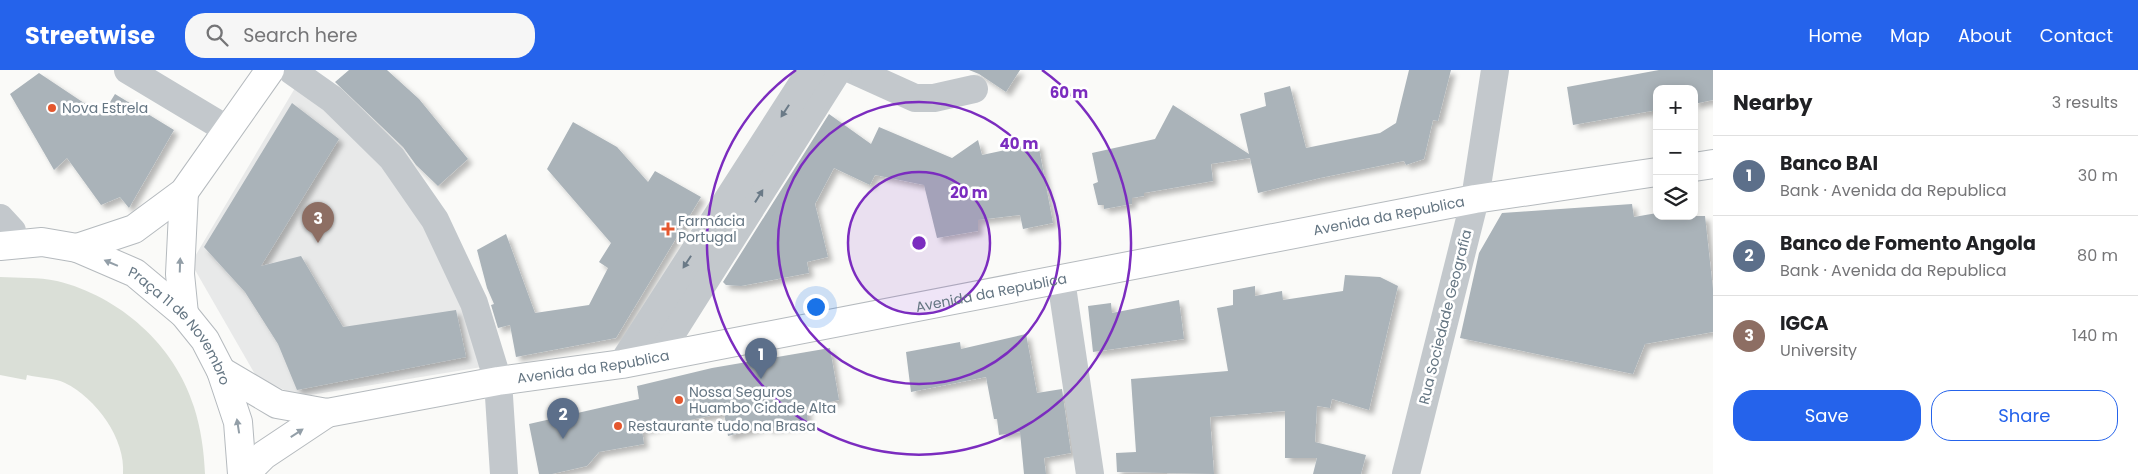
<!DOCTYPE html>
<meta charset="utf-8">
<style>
:root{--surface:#fff;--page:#f6f6f6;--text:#202124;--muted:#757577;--line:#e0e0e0;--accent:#2563eb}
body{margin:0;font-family:Poppins,sans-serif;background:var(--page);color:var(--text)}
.controls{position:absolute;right:15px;top:15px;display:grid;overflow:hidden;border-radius:10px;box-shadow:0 2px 12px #0003}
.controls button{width:45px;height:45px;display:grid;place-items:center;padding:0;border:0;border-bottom:1px solid var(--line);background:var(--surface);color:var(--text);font:25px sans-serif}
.you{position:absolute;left:815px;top:236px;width:18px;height:18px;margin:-12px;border:4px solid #fff;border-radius:50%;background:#1a73e8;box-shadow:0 0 0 8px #1a73e833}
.badge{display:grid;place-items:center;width:32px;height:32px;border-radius:50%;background:var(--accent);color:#fff;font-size:16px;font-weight:700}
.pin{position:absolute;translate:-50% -41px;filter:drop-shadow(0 1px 2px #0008)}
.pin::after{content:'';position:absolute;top:26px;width:18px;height:15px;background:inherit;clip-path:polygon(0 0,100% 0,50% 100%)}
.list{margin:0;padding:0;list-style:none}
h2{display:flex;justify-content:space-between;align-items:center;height:65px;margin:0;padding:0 20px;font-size:21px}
h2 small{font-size:16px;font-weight:400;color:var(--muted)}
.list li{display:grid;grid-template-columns:32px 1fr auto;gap:15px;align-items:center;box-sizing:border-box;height:80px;padding:0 20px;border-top:1px solid var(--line)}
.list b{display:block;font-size:19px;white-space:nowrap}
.list p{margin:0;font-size:16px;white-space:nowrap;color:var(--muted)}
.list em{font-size:16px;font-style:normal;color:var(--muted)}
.actions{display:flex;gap:10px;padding:15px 20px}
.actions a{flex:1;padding:11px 0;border:1px solid var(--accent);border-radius:20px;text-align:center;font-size:18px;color:var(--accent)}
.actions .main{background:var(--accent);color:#fff}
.icon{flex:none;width:28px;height:28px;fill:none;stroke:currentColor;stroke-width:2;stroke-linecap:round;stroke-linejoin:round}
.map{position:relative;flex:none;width:1713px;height:404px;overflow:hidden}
header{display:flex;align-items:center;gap:30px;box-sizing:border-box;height:70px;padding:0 25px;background:var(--accent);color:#fff}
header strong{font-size:24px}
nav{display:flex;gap:28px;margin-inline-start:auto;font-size:18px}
.search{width:350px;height:45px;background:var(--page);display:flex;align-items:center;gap:12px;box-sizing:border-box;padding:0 18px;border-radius:20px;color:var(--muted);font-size:19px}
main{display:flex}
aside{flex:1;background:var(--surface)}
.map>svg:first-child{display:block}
</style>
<header>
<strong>Streetwise</strong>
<div class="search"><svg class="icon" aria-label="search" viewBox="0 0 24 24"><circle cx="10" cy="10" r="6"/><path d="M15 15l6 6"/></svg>Search here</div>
<nav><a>Home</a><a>Map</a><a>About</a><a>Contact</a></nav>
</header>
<main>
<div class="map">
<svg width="1713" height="404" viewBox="0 0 1713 404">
<defs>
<filter id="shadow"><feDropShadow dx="4.5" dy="4.5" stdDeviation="2.5" flood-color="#0004"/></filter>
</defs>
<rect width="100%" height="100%" fill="#fafaf8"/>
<path fill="#e8e9e9" d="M295,18l30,21 56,54 43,61 37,76 21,67 -184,30 -42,-21 -65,-113z"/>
<path fill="#dadfd7" d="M0,207c19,1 38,0 57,4 62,15 118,64 137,126 7,22 10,44 11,67h-82c3,-35 -27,-76 -58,-91 -10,-5 -26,-5 -38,-8l-1,5 -26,-5z"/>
<g fill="#aab3b9" filter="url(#shadow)">
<path d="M349,0h38l32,29 49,60 -30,27 -22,-21 -13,-18 -68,-65z"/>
<path d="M969,0h51l-14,22 -27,-18z"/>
<path d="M1409,0h42l-13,51 -5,-1 -9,39 -18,6 -2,-4 -84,17 -62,15 -8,-35 -39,6 2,17 -69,12v3l-12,2v6l-28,5v-4h-6l-5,-21 5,-2 -6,-29 63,-14 18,-34 76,49 -9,-40 26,-8 -2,-13 26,-7 16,62 74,-15 16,-10z"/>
<path d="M1659,0h54v30l-19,4v-15h-37v21l-84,15 -6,-38z"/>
<path d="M39,3l63,42 13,-21 59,36 -45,78 -9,-11 -19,8 -34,-47 -13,12 -44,-76z"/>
<path d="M292,33l47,36 -78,127 40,-10 42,71 113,-17 10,47 -169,33 -19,-46 -33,-52 -41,-45z"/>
<path d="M829,44l42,30 8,-17 73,31 26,-18 4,15 56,-12 15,80 -30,6 -3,-14 -42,5v11l-41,7 -13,-53 -49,-10 -5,10 -36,-17 -19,36 13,53 -21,5 2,11 -68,13 -15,-1 -3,-3z"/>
<path d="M573,52l44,25 31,35 7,-11 46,26 -85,141 -100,19 -6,-32 -12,3 -7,-23 3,-1 -7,-16 -10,-38 29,-16 29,79 54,-8 19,-37 -9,-6 12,-19 -64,-74z"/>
<path d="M1632,134l2,13 23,-4v3h48l8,73v43l-68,12 -12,30 -173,-36 19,-85 23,-40z"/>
<path d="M1345,205l35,2 18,9 -29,124 -37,-11 -2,9 -13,-2 -2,36 51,13 -5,19h-48l4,-16h-32v-47l-75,6 4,57 -97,-2 -1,-19 20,-1 -5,-73 97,-8 -11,-63 16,-3v-15l22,-4v10l27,-5 1,9 60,-9z"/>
<path d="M1179,230l5,39 -91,13 -5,-46 23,-3 1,10z"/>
<path d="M1026,264l11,59 25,-4 9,64 -27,5 2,16h-22l-4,-42 -21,3 -2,-16h-3l-8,-42 -75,15 -5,-40 54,-10 1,7z"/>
<path d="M830,278l9,52 -32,7 1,17 -40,5 -1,-3 -39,10 -4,-23 -82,17 2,14 -45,8 -12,14 -35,8h-13l-10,-50 110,-25 -2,-13 75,-18z"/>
</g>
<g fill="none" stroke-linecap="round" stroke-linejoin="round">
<g stroke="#b5babe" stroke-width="30">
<g id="major">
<path d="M1694,97l19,-3"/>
<path id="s1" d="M0,176l42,-4 35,6 58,25 49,41 21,26 16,31 17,51 4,52"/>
<path d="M77,178l57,-19 50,-37 86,-122"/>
<path d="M184,244l-4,-40 4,-82"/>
<path id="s2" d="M221,301l56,33 50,9 171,-32 124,-17 853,-165 182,-27"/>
<path d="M245,404l19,-19 63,-42"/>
</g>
</g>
<g stroke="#c3c8cc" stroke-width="28">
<path d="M128,0l100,60"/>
<path d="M291,0l41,29 60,59 43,62 39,83 24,78 6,93"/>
<path d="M853,0l62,28h19l40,-9"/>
<path d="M0,148l12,13"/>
<path d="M1061,210l29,194"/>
<path d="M658,285l180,-285"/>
<path d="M622,294l189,-294"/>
<path d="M1406,404l69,-275 20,-129"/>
</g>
<use href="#major" stroke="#fff" stroke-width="28"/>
</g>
<defs><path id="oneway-solid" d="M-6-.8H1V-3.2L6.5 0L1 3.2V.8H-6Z" transform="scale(1.25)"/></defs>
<g fill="#6a7a87">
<use href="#oneway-solid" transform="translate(785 41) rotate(123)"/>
<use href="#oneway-solid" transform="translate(759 126) rotate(-58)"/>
<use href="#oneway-solid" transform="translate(687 192) rotate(123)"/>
</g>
<g fill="#939fa8">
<use href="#oneway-solid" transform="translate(111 193) rotate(-157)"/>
<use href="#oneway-solid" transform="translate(180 195) rotate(-88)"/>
<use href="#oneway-solid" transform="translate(238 356) rotate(-99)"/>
<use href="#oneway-solid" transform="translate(297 363) rotate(-33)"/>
</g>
<circle cx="919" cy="173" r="71" fill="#7b2cbf" fill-opacity=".12"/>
<g fill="none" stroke="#7b2cbf" stroke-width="2.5">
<circle cx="919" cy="173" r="71"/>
<circle cx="919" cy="173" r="141"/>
<path d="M1042 0A212 212 0 1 1 796 0"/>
</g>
<g fill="#e4572e" stroke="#fff" stroke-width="2">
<circle cx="52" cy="38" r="5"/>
<path d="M665.5 151.5h5v5h5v5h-5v5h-5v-5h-5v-5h5z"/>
<circle cx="679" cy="330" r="5"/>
<circle cx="618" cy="356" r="5"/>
</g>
<g text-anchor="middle" stroke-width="5" stroke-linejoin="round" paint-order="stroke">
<g font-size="14" fill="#657683" stroke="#fff" text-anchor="start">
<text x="62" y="43">Nova Estrela</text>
<text x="678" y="156">Farmácia<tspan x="678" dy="16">Portugal</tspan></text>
<text x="689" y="327">Nossa Seguros<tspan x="689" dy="16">Huambo Cidade Alta</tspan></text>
<text x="628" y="361">Restaurante tudo na Brasa</text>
</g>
<g font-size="14" fill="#657683" stroke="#fff">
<text dy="5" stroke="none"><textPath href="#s2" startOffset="1196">Avenida da Republica</textPath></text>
<text dy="5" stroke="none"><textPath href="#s2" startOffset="791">Avenida da Republica</textPath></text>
<text transform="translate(1445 247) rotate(-76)" y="5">Rua Sociedade Geografia</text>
<text dy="5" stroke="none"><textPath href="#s1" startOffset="211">Praça 11 de Novembro</textPath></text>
<text dy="5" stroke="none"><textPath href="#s2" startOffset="386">Avenida da Republica</textPath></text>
</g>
</g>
<circle cx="919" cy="173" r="8" fill="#7b2cbf" stroke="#fff" stroke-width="2.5"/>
<g font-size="15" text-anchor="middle" font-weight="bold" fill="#7b2cbf" stroke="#fff" stroke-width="5" stroke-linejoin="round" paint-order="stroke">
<text x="1069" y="28">60 m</text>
<text x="1019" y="79">40 m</text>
<text x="969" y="128">20 m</text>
</g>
</svg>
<div class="controls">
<button>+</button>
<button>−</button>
<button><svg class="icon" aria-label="layers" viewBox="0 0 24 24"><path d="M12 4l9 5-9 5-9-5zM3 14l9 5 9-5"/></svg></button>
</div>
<div class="you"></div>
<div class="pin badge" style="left:761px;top:309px;background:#5c6f8a">1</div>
<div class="pin badge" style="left:563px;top:369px;background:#5c6f8a">2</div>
<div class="pin badge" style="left:318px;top:173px;background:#8d6e63">3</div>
</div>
<aside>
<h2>Nearby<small>3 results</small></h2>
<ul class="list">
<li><span class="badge" style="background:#5c6f8a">1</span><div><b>Banco BAI</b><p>Bank · Avenida da Republica</p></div><em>30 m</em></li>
<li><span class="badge" style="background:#5c6f8a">2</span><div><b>Banco de Fomento Angola</b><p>Bank · Avenida da Republica</p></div><em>80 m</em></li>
<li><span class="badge" style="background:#8d6e63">3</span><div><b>IGCA</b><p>University</p></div><em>140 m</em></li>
</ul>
<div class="actions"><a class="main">Save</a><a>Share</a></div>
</aside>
</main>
